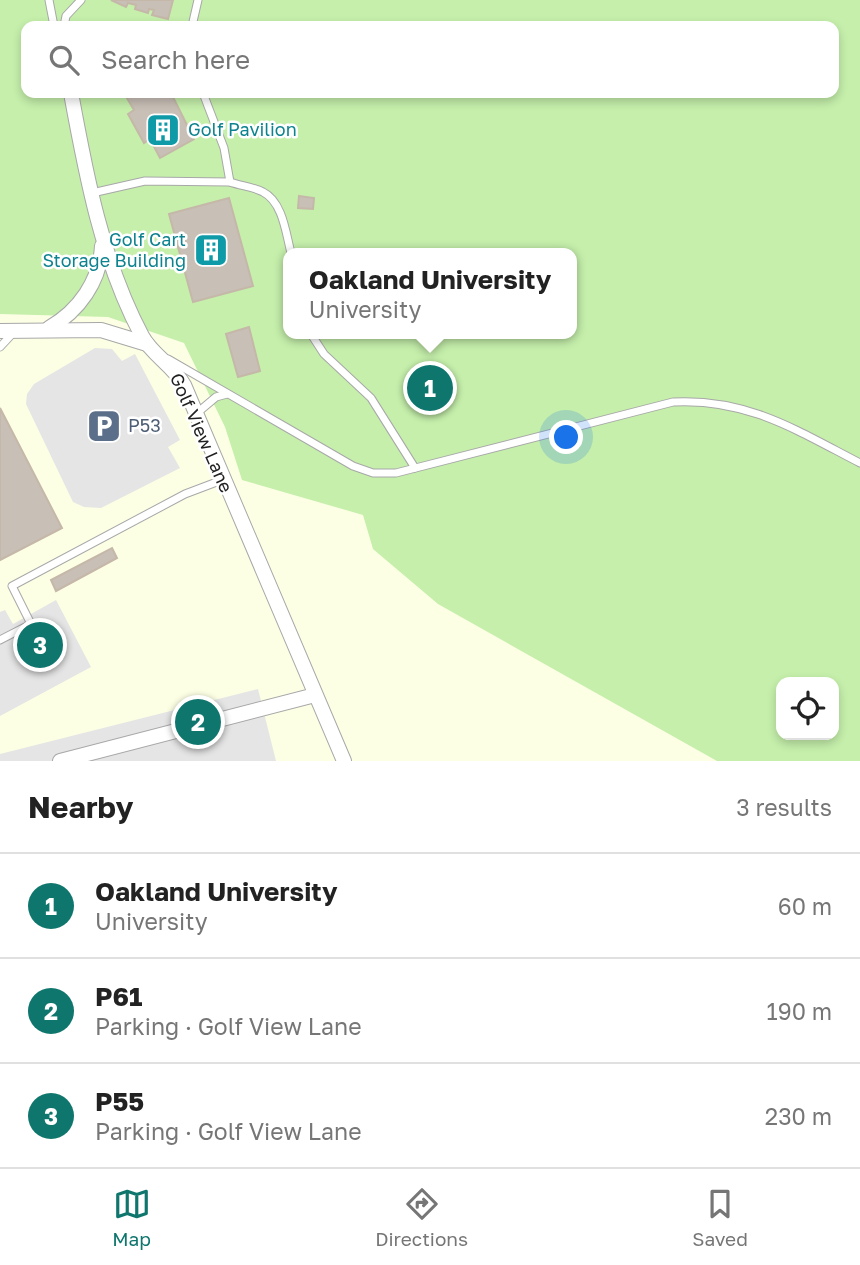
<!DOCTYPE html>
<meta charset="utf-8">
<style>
:root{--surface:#fff;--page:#f6f6f6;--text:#222;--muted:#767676;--line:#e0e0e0;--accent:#0f766e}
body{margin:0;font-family:"Golos Text",sans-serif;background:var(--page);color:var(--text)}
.controls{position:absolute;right:21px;bottom:21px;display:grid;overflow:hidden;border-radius:14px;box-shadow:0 4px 10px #0003}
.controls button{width:63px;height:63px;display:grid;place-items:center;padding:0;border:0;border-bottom:2px solid var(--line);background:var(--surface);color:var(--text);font:35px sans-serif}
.you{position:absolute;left:567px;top:438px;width:24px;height:24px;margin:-18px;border:5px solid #fff;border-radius:50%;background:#1a73e8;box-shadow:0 0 0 10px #1a73e833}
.badge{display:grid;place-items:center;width:46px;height:46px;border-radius:50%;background:var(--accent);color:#fff;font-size:23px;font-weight:700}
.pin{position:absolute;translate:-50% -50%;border:4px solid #fff;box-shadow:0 2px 7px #0006}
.popup{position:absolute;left:283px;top:248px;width:294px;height:91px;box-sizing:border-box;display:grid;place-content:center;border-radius:14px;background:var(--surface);filter:drop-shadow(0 2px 5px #0005);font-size:23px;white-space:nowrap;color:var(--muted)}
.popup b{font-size:26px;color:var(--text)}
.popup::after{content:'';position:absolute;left:50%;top:100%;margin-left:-14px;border:14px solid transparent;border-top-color:var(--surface)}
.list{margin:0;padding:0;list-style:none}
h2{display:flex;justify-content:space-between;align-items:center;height:91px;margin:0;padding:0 28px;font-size:30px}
h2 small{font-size:23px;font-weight:400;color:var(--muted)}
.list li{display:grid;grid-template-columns:46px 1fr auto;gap:21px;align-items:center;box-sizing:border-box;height:105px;padding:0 28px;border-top:2px solid var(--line)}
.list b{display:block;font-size:26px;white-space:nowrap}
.list p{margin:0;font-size:23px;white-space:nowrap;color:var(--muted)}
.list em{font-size:23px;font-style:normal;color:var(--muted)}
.icon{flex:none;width:38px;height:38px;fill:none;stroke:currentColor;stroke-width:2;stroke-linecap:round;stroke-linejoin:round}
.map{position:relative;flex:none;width:860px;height:761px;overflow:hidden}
.search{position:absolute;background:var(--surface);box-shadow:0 4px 10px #0003;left:21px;right:21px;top:21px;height:77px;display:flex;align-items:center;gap:18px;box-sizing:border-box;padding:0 24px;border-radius:14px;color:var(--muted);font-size:26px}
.sheet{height:406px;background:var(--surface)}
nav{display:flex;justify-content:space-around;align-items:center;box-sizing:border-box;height:98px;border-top:2px solid var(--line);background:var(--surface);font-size:19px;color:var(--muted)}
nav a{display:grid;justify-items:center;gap:4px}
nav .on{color:var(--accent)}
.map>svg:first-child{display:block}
</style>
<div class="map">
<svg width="860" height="761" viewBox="0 0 860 761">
<rect width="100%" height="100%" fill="#f2f0e8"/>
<path fill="#fcffe4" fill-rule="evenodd" d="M0,0h860v761h-860zM26,26h808v67h-808zM288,253h284v81h-284zM781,682h53v53h-53z"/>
<path fill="#c5efab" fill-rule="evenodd" d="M0,0h860v761h-143l-279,-157 -65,-55 -10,-34 -121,-35 -17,-53 -41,-84 -76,-26 -108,-3zM26,26h808v67h-808zM288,253h284v81h-284zM781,682h53v53h-53z"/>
<g fill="#e5e5e5">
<path d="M95,348l17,1 10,12 13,-7 45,86 -12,7 12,21 -79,40 -17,-1 -11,-5 -47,-98 1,-10 7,-10z"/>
<path d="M56,600l35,67 -91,49v-104l5,-2 8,14z"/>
<path d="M258,689l18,72h-276v-7z"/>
</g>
<g fill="#c8bfb6" stroke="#c5b8a9" stroke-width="2">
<path d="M111,0h62l-5,19 -16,-4 2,-5 -5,-1 -1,4 -13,-4 1,-4 -8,-2 -2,4z"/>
<path d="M124,93h47l23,46 -34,19 -10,-19 -6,4 -16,-29 6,-4z"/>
<path d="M299,196l15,2 -1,11 -15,-1z"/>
<path d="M229,198l24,88 -60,16 -24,-88z"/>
<path d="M249,327l11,44 -22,6 -12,-43z"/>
<path d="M0,408l62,120 -62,32z"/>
<path d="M112,548l5,10 -61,33 -5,-11z"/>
</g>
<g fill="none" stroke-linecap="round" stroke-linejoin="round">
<g stroke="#a8a8a8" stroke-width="9">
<g id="service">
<path d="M49,0l5,26"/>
<path d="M64,26l2,-10 15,-16"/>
<path d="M192,26l6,-26"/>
<path d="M203,93l21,55 6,34c11,4 24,5 33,10 20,10 23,42 28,61"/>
<path d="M92,193l53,-12 85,1"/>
<path d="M311,334l13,20 47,44 44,70"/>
<path d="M0,347l14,-15"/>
<path d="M168,359l185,107 20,7h23l277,-71c74,-4 123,28 187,61"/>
<path d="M197,413l19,-16 11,-3"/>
<path d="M0,640l31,-16 -19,-38 173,-92 37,-14"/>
</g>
</g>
<g stroke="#a8a8a8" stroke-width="16">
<g id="minor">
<path d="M71,93c15,82 31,168 71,243 10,19 31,29 42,49l160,376"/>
<path d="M49,328c30,-17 51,-47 53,-82"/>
<path d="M0,331l101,-1 46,14"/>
<path d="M60,761l255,-66"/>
</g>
</g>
<use href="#service" stroke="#fff" stroke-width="7"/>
<use href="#minor" stroke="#fff" stroke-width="14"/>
</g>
<defs>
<g id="building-square" transform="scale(1.75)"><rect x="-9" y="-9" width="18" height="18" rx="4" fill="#0f9aa8" stroke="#fff"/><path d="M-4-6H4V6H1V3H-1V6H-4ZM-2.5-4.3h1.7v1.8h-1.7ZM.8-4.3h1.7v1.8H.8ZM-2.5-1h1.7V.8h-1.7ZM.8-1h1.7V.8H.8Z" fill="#fff"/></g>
<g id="parking-square" transform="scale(1.75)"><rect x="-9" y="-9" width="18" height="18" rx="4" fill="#5c6f8a" stroke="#fff"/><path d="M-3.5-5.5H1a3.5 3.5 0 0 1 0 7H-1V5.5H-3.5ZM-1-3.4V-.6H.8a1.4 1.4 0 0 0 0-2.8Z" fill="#fff"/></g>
</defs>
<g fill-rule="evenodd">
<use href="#building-square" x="163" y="130"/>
<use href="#building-square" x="211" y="250"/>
<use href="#parking-square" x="104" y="426"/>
</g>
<g text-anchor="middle" stroke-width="5" stroke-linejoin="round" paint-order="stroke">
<g font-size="18" fill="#0d838f" stroke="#fff" text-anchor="start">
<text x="188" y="136">Golf Pavilion</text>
<text x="186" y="246" text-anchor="end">Golf Cart<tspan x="186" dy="21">Storage Building</tspan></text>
</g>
<g font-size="18" fill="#4e5e75" stroke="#fff" text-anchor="start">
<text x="128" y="432">P53</text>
</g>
<g font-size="18" fill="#212121" stroke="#fff">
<text transform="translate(201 433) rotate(66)" y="6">Golf View Lane</text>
</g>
</g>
</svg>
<div class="controls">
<button><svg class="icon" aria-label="locate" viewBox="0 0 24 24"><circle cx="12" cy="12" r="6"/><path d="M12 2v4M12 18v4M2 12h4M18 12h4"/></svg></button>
</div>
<div class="you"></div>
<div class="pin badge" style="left:430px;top:388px">1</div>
<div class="popup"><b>Oakland University</b>University</div>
<div class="pin badge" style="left:198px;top:722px">2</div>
<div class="pin badge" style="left:40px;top:645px">3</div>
<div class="search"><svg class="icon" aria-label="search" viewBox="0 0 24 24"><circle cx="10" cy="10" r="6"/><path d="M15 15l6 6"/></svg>Search here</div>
</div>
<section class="sheet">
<h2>Nearby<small>3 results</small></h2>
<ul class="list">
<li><span class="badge">1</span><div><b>Oakland University</b><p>University</p></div><em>60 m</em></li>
<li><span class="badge">2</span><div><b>P61</b><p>Parking · Golf View Lane</p></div><em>190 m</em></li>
<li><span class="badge">3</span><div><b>P55</b><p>Parking · Golf View Lane</p></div><em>230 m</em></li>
</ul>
</section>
<nav>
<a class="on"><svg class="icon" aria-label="map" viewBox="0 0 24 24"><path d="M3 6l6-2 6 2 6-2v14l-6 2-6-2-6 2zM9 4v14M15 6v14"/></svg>Map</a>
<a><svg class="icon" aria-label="directions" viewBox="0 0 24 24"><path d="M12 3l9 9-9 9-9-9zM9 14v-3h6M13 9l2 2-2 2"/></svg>Directions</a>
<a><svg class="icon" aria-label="saved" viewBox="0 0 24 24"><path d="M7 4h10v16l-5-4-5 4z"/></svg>Saved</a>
</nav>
